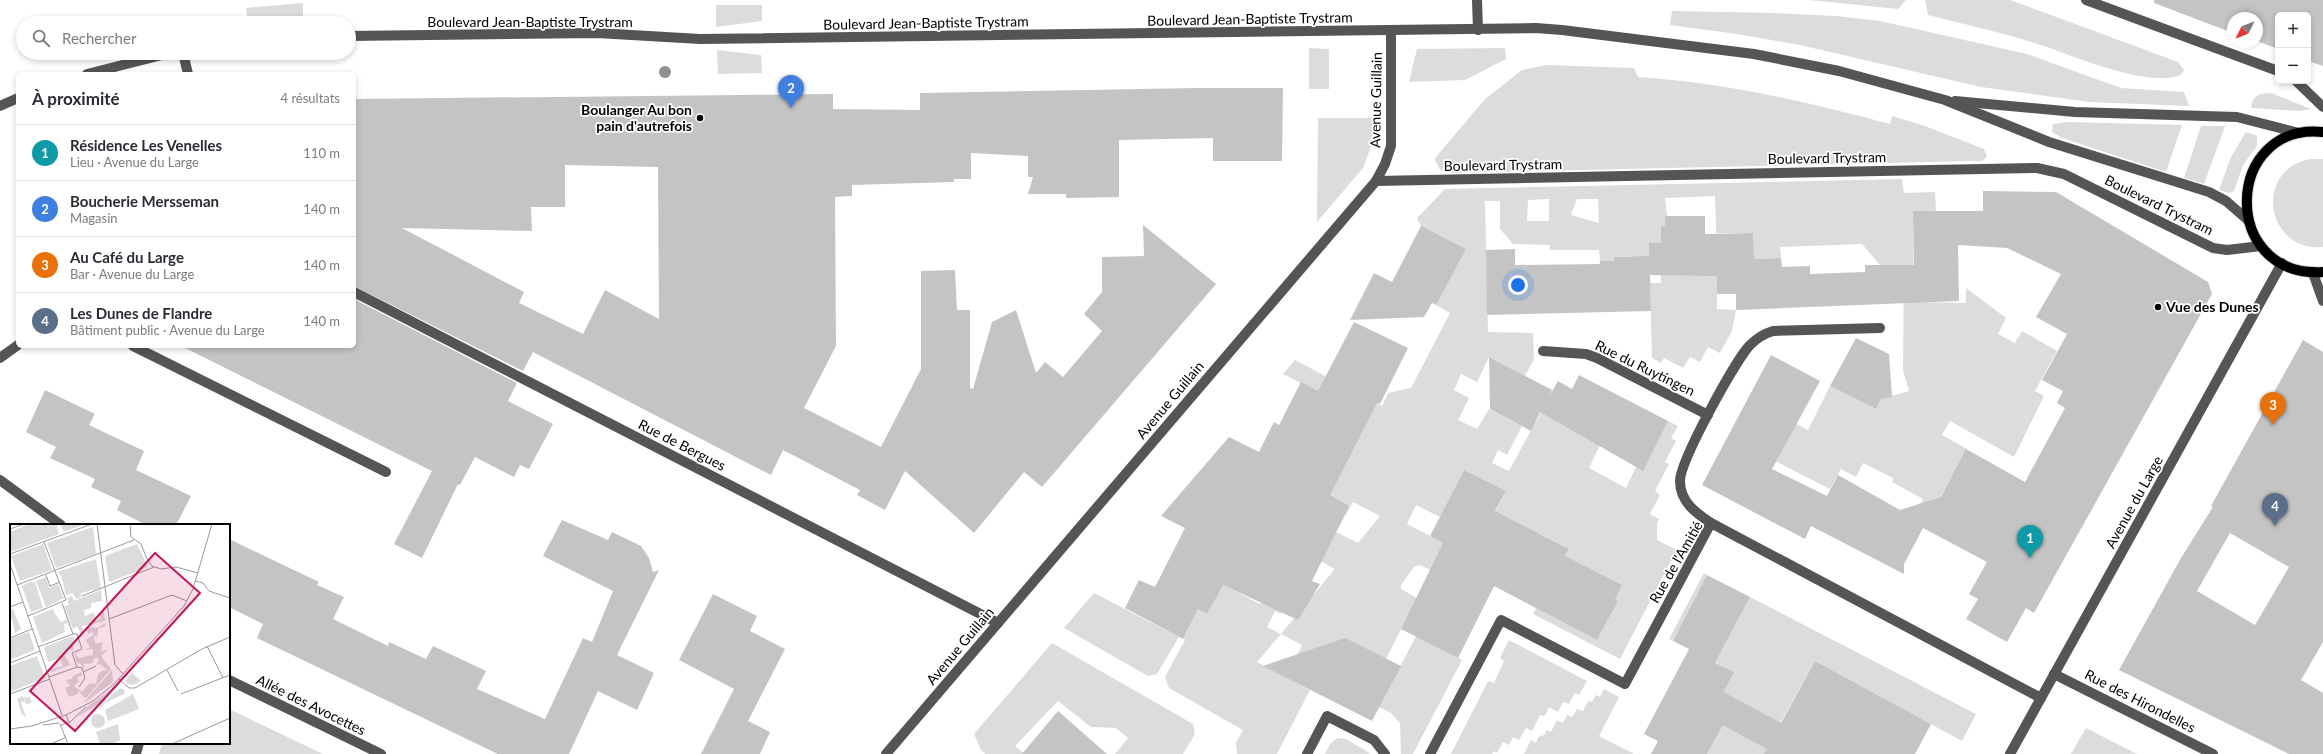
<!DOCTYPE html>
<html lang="fr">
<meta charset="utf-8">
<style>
:root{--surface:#fff;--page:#f7f7f7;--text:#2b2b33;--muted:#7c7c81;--line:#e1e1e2;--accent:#7c3aed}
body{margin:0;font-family:Lato,sans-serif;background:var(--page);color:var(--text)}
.controls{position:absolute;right:12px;top:12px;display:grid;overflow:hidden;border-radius:6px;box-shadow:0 2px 6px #0003}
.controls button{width:36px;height:36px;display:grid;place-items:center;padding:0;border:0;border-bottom:1px solid var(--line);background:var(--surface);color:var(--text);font:20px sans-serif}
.compass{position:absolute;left:2227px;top:12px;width:36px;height:36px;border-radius:50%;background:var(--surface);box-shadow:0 2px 6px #0003;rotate:228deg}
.you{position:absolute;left:1518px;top:285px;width:14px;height:14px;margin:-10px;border:3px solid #fff;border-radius:50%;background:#1a73e8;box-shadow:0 0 0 6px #1a73e833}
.badge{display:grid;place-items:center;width:26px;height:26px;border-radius:50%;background:var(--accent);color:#fff;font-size:13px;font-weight:700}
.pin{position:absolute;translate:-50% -33px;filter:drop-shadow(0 1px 2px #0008)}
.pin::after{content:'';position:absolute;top:21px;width:14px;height:12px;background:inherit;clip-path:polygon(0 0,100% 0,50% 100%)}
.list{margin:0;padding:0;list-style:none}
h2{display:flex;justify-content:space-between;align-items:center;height:52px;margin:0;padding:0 16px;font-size:17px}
h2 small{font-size:13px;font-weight:400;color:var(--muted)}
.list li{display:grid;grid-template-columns:26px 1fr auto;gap:12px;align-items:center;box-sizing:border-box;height:56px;padding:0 16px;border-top:1px solid var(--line)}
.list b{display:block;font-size:15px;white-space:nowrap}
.list p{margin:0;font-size:13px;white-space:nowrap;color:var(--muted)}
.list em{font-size:13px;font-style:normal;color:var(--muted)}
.icon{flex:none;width:22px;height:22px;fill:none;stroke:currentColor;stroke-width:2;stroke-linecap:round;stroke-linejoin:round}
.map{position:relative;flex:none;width:2323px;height:754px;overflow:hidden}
.search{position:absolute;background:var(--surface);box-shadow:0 2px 6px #0003;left:16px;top:16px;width:340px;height:44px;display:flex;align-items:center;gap:10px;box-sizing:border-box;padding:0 14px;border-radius:22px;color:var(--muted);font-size:15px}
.panel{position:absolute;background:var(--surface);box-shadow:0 2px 6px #0003;left:16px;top:72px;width:340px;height:276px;border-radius:6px}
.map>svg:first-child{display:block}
</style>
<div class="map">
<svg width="2323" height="754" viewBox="0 0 2323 754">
<rect width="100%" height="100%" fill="#fff"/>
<g fill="#dcdcdc" fill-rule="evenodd">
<path d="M1809,0h97l-8,9z"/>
<path d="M2010,0l168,62 6,8 -3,5c-36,14 -113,-22 -150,-33 -34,-11 -69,-18 -103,-27l-3,-15z"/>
<path d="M303,3v17l-55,3 -2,-15z"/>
<path d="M716,5h46v16l-46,6z"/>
<path d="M1672,11l103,2 61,3 44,5 147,33 94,34 63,4 5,14 -100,-4 -108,-15 -181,-42 -63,-11 -67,-9z"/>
<path d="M1309,48l20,1v40h-20z"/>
<path d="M1505,48l1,11 -41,21 -56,2 8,-33z"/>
<path d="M717,50l44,5 1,18 -44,1z"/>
<path d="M1547,65l87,3 4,9c89,6 166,24 252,47l2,-8 33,10 59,23 3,8 -6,4h-8l-521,12 -12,-3 -5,-10 1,-3 49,-58 37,-29z"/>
<path d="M2271,93l40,16 -11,2 -49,-3c1,-12 8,-15 20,-15z"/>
<path d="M1318,118h55v23l-10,27 -46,54z"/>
<path d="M2067,122l115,3 -16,47 -104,-34 -10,-6 1,-8z"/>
<path d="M2201,126h24l-21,58 -20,-6z"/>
<path d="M2246,132l11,4v10l-14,19 -9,26 -5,2 -10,-3 12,-33z"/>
<path d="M2311,159h12v88c-58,5 -70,-78 -12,-88z"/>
<path d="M1902,179l2,14 31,-1 1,19h-23l1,91 52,1v-15l40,30 -8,16 17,9 7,-12 35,20 -22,40 9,5 -30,61 -64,-36 -8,14 25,14 -38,69 -13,-7 7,-12 -31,-17 1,-4 -30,-15 -7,14 -15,-8 -11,20 -59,-30 19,-39 18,10 22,-44 46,23 5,-10 28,-8 -6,-21 1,-105h-24l-18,-21 -82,3 1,11 -27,1 -1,-26h-37l-1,-37 -50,2 2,18 -2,1v9h-4v17l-12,-1v18l-16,1 -1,-5 -18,1v4h-14l-1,-11h-49v-5l-37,-1 -13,-15v-28h-15l3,131 45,1 1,26 -9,17 -36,-19 -12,25 -16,-8 -7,16 15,8 -11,22 19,9 12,-20 33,17 -15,29 -9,-5 -6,13 17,8 33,-61 58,35 -11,23 37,20 10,-21 7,3 25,-49 10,5 -7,12 5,3 -11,21 4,2 -14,27 5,4 -10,19 9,5 -2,5v16l22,11 -4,7 -2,-1 -53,102 -87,-45 3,-6 61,32 21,-39 -60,-31 11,-21 -25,-13 -52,-18 14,-27 -42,-21 -24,47 -24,-12 -9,19 94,48 -10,20 -51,-27 -4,7 -17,-7 -5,2 -13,18v4l16,9 -33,65 -88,-6 6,-12 -21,-11 -24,28 53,28 -33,64h-40l-1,-11 7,-13 -74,-42 -4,-11 20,-37 -2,-1 15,-30 9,5 15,-30 38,20 15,-29 21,11 -15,28 -6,-3 -8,16 14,7 54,-65 -26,-14 -35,-55 95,-82 -86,-44 12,-14 87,46 6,-13 23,-5 39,-75 -14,-8 -15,-79 -4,-8 28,-29zM1549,199v22h-22l1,-21zM1577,199h21l1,24 -28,-8zM1353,502l27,14 -22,27 -22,-11z"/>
<path d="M1717,268v41l19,1 -4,21 -12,22 -12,-6 -8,15 -10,-5 -7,11 -19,-10 -3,5 -9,-5 -2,-75h11v-8h21z"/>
<path d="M1704,573l3,2 -34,66 -4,-2z"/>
<path d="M1094,593l85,44 -22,37 -9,2 -84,-48z"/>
<path d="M1750,597l226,117 -14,27 -147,-80 -49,87 11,6h-70l30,-55 -13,-7 10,-20 -19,-9z"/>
<path d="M1416,636l46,24 -49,94h-12l-1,-31 -9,-10 -12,-6z"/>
<path d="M1509,640l78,41 -8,14 -4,-2 -6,11 -6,-2 -5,10 -9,-5 -4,9 -5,-1 -8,16 -6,-3 -7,12 -6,-3 -4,8 -6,-3 -6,11 -3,-2 -2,3h-41l37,-73 6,2 10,-22 -4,-3z"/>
<path d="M1052,643l141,81 2,10 -12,20h-68l13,-16 -12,-10 -25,-1 -33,-26 -43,45 10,8h-40l-4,-4 -7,-16z"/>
<path d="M1604,689l15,8 -20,39 35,18h-110l7,-14 5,3 2,-6 6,-2 3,-5 4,2 6,-12 6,3 4,-8 5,2 5,-8 6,2 5,-10 4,1 4,-7 4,2z"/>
<path d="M229,709l94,45h-164l3,-11h67z"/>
<path d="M2086,728l51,26h-66z"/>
<path d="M1338,738l8,1 25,15h-46l5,-10z"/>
</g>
<g fill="#c4c4c4" fill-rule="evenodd">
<path d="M2154,0h169v66l-15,-5v-46h-30v34l-21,-8v-23h-24v15l-79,-30z"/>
<path d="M1197,88h86l-1,73h-69v-23l-94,2v57l-53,1v-4h-38l5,-17h-5v-21l-57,-3v26h-17v3l-102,3v11l-17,1 1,149 -32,62 77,39 40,-78v-98l34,-1 2,40h13v78l3,1 19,-67 24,-12 20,63 9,-11 18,15 39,-46 -18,-17 18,-22v-35l42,-1 -1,-31 73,59 -174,203 -18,-15 -50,61 -69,-62 -20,39 -28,-15 3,-5 -77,-40 -12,25 -238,-123 -10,19 -169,-85v-187l479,-5v15l87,1v-17zM565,165l93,2 1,152 -54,-29 -22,44 -64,-31 5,-11 -122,-64 130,3 -1,-24h34z"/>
<path d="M1983,191l73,1 152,90 4,12 -178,319 -8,-5 -19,34 -41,-23 12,-20 -9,-5 18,-32 -64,-34 -19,36v10l-93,-48 -6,13 -103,-54 69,-130 49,26 -48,88 55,27 11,-21 62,35 41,-13 25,-48 59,33 40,-74 -8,-5 6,-12 -21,-11 25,-46 -31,-17 25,-43 -54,-26 -49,-3 1,56 -223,9v-16h-19v-18l-67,-1 1,36 -164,4 -1,-65 29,-1v16l85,-1v-3h14v-4l35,-1v14v-28l12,1v-17h4v-10h40v18l48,-1 1,26 27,-1 1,9 28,-1v8l55,-2v-7h49l-1,-54h70z"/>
<path d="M1421,226l45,23 -30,56 -4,-2 -8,14 -74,3 24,-47 18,9z"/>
<path d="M354,299l163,84 -9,18 45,23 -24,45 -9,-4 -6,12 -39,-20 -15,28 -2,-1 -36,74 -28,-14 38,-73 -251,-125h173z"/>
<path d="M1354,322l54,26 -28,56 -3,-1 -47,92 19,11 -37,75 8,3 -22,36 -75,-35 -16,29 -9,-5 -15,30 -58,-31 14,-28 16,7 30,-59 -24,-12 68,-79 30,15 15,-30 5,3 22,-43 17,9z"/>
<path d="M1856,338l33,16 3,43 -11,2 -5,10 -46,-23z"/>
<path d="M2303,340l20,12v290l-22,38 22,13v61h-34l-170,-84 62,-112 32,-51 -2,-1zM2230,533l59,34 -34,58 -58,-34z"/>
<path d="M1489,357l63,33 -2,5 8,-14 14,8 7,-14 89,46 -25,50 -103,-59 -9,19 -41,-22z"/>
<path d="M45,390l50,24 -6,11 55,26 -8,19 55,26 -15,29h-30l-29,-15 4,-9 -30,-14 4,-8 -45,-21 6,-11 -30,-15z"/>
<path d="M1464,470l42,21 -11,20 74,38 -4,7 57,29 -7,14 3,2 -21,39 -103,-54 -36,72 -57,-29 42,-86 -13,-7z"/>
<path d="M562,520l46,20 4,-8 29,14 8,12 4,14 6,-2 -42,85 37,18 -17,37 -39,-19 -29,63h-71l-241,-116 6,-14 -34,-17v-68l90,43 -2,3 27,12 -11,22 55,27 1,-4 37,17 7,-13 53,25 -9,18 68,30 38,-81 9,4 21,-51 -70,-35z"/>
<path d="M1707,575l43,22 -35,66 19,9 -10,20 57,31 34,-62 116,63 -16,30h-151l3,-5 -44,-24 -16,29h-56l7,-13 -14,-7 45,-85 -16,-8z"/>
<path d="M713,594l44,22 -7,15 35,18 -37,72 22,11 -10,22h-59l33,-65 -55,-29z"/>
<path d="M1345,638l56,28 -29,55 -109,-55z"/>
<path d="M1058,711l49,43h-85z"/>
</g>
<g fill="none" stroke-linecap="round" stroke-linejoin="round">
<g stroke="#dbdbdb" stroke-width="12">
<path id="major" d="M2323,132c-99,-10 -104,146 0,140"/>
</g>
<g stroke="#555" stroke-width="10">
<path d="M1477,0l1,30"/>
<path d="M2086,0l192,71"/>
<path d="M349,36l248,-3 103,6 836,-11 26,2 192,24 85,17 106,29 104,42 160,50 17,9 23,20"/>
<path d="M183,53l5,21"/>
<path d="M87,74l83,-21"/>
<path d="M2296,81l27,26"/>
<path d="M1955,101l120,11 162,5 62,16"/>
<path d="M0,106l18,-8"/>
<path d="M1376,181l661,-13 27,6 149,74 14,2 34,-4"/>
<path d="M2313,273l10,28"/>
<path d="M354,292l644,331"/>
<path d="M1880,328l-107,3c-10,3 -16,7 -23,14 -15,16 -70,116 -70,136 0,21 16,32 31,42l330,175"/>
<path d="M133,346l253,126"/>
<path d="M1543,351l43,3 11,4 111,57"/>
<path d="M0,358l18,-13"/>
<path d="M0,480l61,45"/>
<path d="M2054,674l159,80"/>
<path d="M229,680l152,74"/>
<path d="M136,754l3,-11"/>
<path d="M886,754l490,-573 9,-17 6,-18v-115"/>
<path d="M1307,754l20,-38 47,24 11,14"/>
<path d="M1430,754l71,-134 124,64 86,-161"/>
<path d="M2010,754l272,-491"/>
</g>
<use href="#major" stroke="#000" stroke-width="10"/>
</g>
<circle fill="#8f8f8f" cx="665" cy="72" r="6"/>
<g fill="#000" stroke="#fff" stroke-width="1.5">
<circle cx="700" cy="118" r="4"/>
<circle cx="2158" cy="307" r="4"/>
</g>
<g text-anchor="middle" stroke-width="3.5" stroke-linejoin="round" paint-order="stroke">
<g font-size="14" fill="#000" stroke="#fff">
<text transform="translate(1250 19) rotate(-1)" y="5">Boulevard Jean-Baptiste Trystram</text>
<text x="530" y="27">Boulevard Jean-Baptiste Trystram</text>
<text transform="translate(926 23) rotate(-1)" y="5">Boulevard Jean-Baptiste Trystram</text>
<text transform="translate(1376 100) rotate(-89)" y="5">Avenue Guillain</text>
<text transform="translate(1827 158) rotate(-1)" y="5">Boulevard Trystram</text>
<text transform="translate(1503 165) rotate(-1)" y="5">Boulevard Trystram</text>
<text transform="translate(2159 205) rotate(26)" y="5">Boulevard Trystram</text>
<text transform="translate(1645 368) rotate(26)" y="5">Rue du Ruytingen</text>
<text transform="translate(1170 400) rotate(-50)" y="5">Avenue Guillain</text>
<text transform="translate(682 445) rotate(27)" y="5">Rue de Bergues</text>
<text transform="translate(2134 502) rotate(-61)" y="5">Avenue du Large</text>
<text transform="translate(1676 562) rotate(-60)" y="5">Rue de l'Amitié</text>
<text transform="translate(960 646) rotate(-50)" y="5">Avenue Guillain</text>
<text transform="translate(2140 701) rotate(27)" y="5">Rue des Hirondelles</text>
<text transform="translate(311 705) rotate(26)" y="5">Allée des Avocettes</text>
</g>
<g font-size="14" font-weight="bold" fill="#000" stroke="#fff" text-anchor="end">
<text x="692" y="115">Boulanger Au bon<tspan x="692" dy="16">pain d'autrefois</tspan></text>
<text x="2166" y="312" text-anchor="start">Vue des Dunes</text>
</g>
</g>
<g transform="translate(10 524)">
<rect width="220" height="220" fill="#fff"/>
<path d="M19,0h27l3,10 -49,18v-20zM50,0h25l-21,8zM83,3l3,27 -40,14 -9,-25zM33,20l9,26 -32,11 -9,-25zM127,20l11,23 -39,15 -4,-26zM86,35l5,29 -20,5v4l-5,2 -3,-6 -7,2 -5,-20 -4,-3zM36,53l3,10 9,-3 6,14 -18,9 -10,-26zM20,58h5l8,26 -12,4 -9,-26zM91,66l1,11 -11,2v5l-7,2 1,6 9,-4 2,9 5,-3 -1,-6h4l1,9 -23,5 2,7 -3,1 -4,-8 -4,3 -9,-23 5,-1 -2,-7 5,-2 2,5zM50,82l-7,3 2,5 6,8 5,-2 -1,-5 5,14 -3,-6 -3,1 1,8 -23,11 -9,-26zM3,85l8,20 -6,4 -3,-15 -2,6v-14zM95,99l1,3 -8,3 -1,9 -4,-3 3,9 6,-2 -1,10 8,-3 -8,7 10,13 -24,28 -2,1 -6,-7 -2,3 -8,3 -4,-9 5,-2 -4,-6 6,-1 1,-3 8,-4 1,4 -5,1 2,4 -5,5 8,6 8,-9 6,1 2,-10 6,-4 4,1 -8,-7 -4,1 3,-6 -3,-2 -3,4 -1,-4 1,6 -9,1v6l-3,-6 -4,-1 -3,-9 7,-3 -5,3 2,4 15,-3v-6l-8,1 5,-3 -4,-7 7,-5v-3l-5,2 -2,-7 12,1zM19,108l6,18 -25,10v-21zM62,112l2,2 -1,13 -3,-2 -7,3 7,13 -19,7 -1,-2 13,-4 -3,-8 -12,4 -4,-15zM27,132l8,22 -35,14v-26zM102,146l1,12 -29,21v-1zM121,149h1l9,8 -8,4 -5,-1 -3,-3zM110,164l5,2 -1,4 -19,9 -4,5 -2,-1 3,-4 -4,3 16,-17 -12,15zM99,167l-11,13 -22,14 12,-12zM123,170l6,15 -31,12 -3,-11zM13,172l2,5 -1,-5 3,2 2,-2 3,6 -6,3 -1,-4 -4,1 5,15 -4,-2 -5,-16zM81 197a7 7 0 1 1 14 0a7 7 0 1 1-14 0ZM108,200l2,16 -8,4h-12l-4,-12z" fill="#dcdcdc"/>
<path fill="none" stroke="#999" stroke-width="1" d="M87,0l18,141 8,9M120,0l1,13 10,7 6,15 5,7 9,3 15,-2 22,6M0,5l14,-5M0,30l82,-30M0,40l52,151M36,51l4,11 10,-4M185,57l8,2 6,8 21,7M7,61l117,-45M72,72l72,-29M0,83l13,-5M18,92l38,-16 -22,-58M99,95l63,-24 15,6M63,110h4l5,15 -10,4 5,14M0,114l22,-9M197,122l16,32M28,123l35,-13 -11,-31M0,139l30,-12M67,143l5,1 3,10 -6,9M157,146l11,21M73,148l13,-6M39,153l28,-10M109,155l10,9h6l67,-39 28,-12M0,170l40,-15M171,170l49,-19M56,191l27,-14 21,-17 70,-78 9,-17 19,-65M59,199l17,-16M50,200l8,20M33,201l16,-2M0,205l22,-3 34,-11 3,7 -8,3M41,220l15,-7M162,220l58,-26"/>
<path fill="#c2185b" fill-opacity="0.15" stroke="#c2185b" stroke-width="2" d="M145,29l45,40 -125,138 -45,-40z"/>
<rect width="220" height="220" fill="none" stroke="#000" stroke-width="2"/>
</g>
</svg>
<div class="controls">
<button>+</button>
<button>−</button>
</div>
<svg class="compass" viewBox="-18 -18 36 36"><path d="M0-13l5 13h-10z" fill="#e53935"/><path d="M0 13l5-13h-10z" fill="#7c7c81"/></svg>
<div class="you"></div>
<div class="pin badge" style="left:2030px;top:558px;background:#0f9aa8">1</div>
<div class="pin badge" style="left:791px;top:108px;background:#3f7fe0">2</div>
<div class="pin badge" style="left:2273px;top:425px;background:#e8710a">3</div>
<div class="pin badge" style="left:2275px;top:526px;background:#5c6f8a">4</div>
<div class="search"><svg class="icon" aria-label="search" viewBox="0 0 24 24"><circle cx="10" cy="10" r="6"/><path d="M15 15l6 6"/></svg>Rechercher</div>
<section class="panel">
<h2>À proximité<small>4 résultats</small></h2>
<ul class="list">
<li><span class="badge" style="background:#0f9aa8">1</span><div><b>Résidence Les Venelles</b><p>Lieu · Avenue du Large</p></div><em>110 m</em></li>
<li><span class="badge" style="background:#3f7fe0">2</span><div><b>Boucherie Mersseman</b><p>Magasin</p></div><em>140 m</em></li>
<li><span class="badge" style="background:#e8710a">3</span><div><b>Au Café du Large</b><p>Bar · Avenue du Large</p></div><em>140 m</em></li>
<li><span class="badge" style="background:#5c6f8a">4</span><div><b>Les Dunes de Flandre</b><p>Bâtiment public · Avenue du Large</p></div><em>140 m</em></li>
</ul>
</section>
</div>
